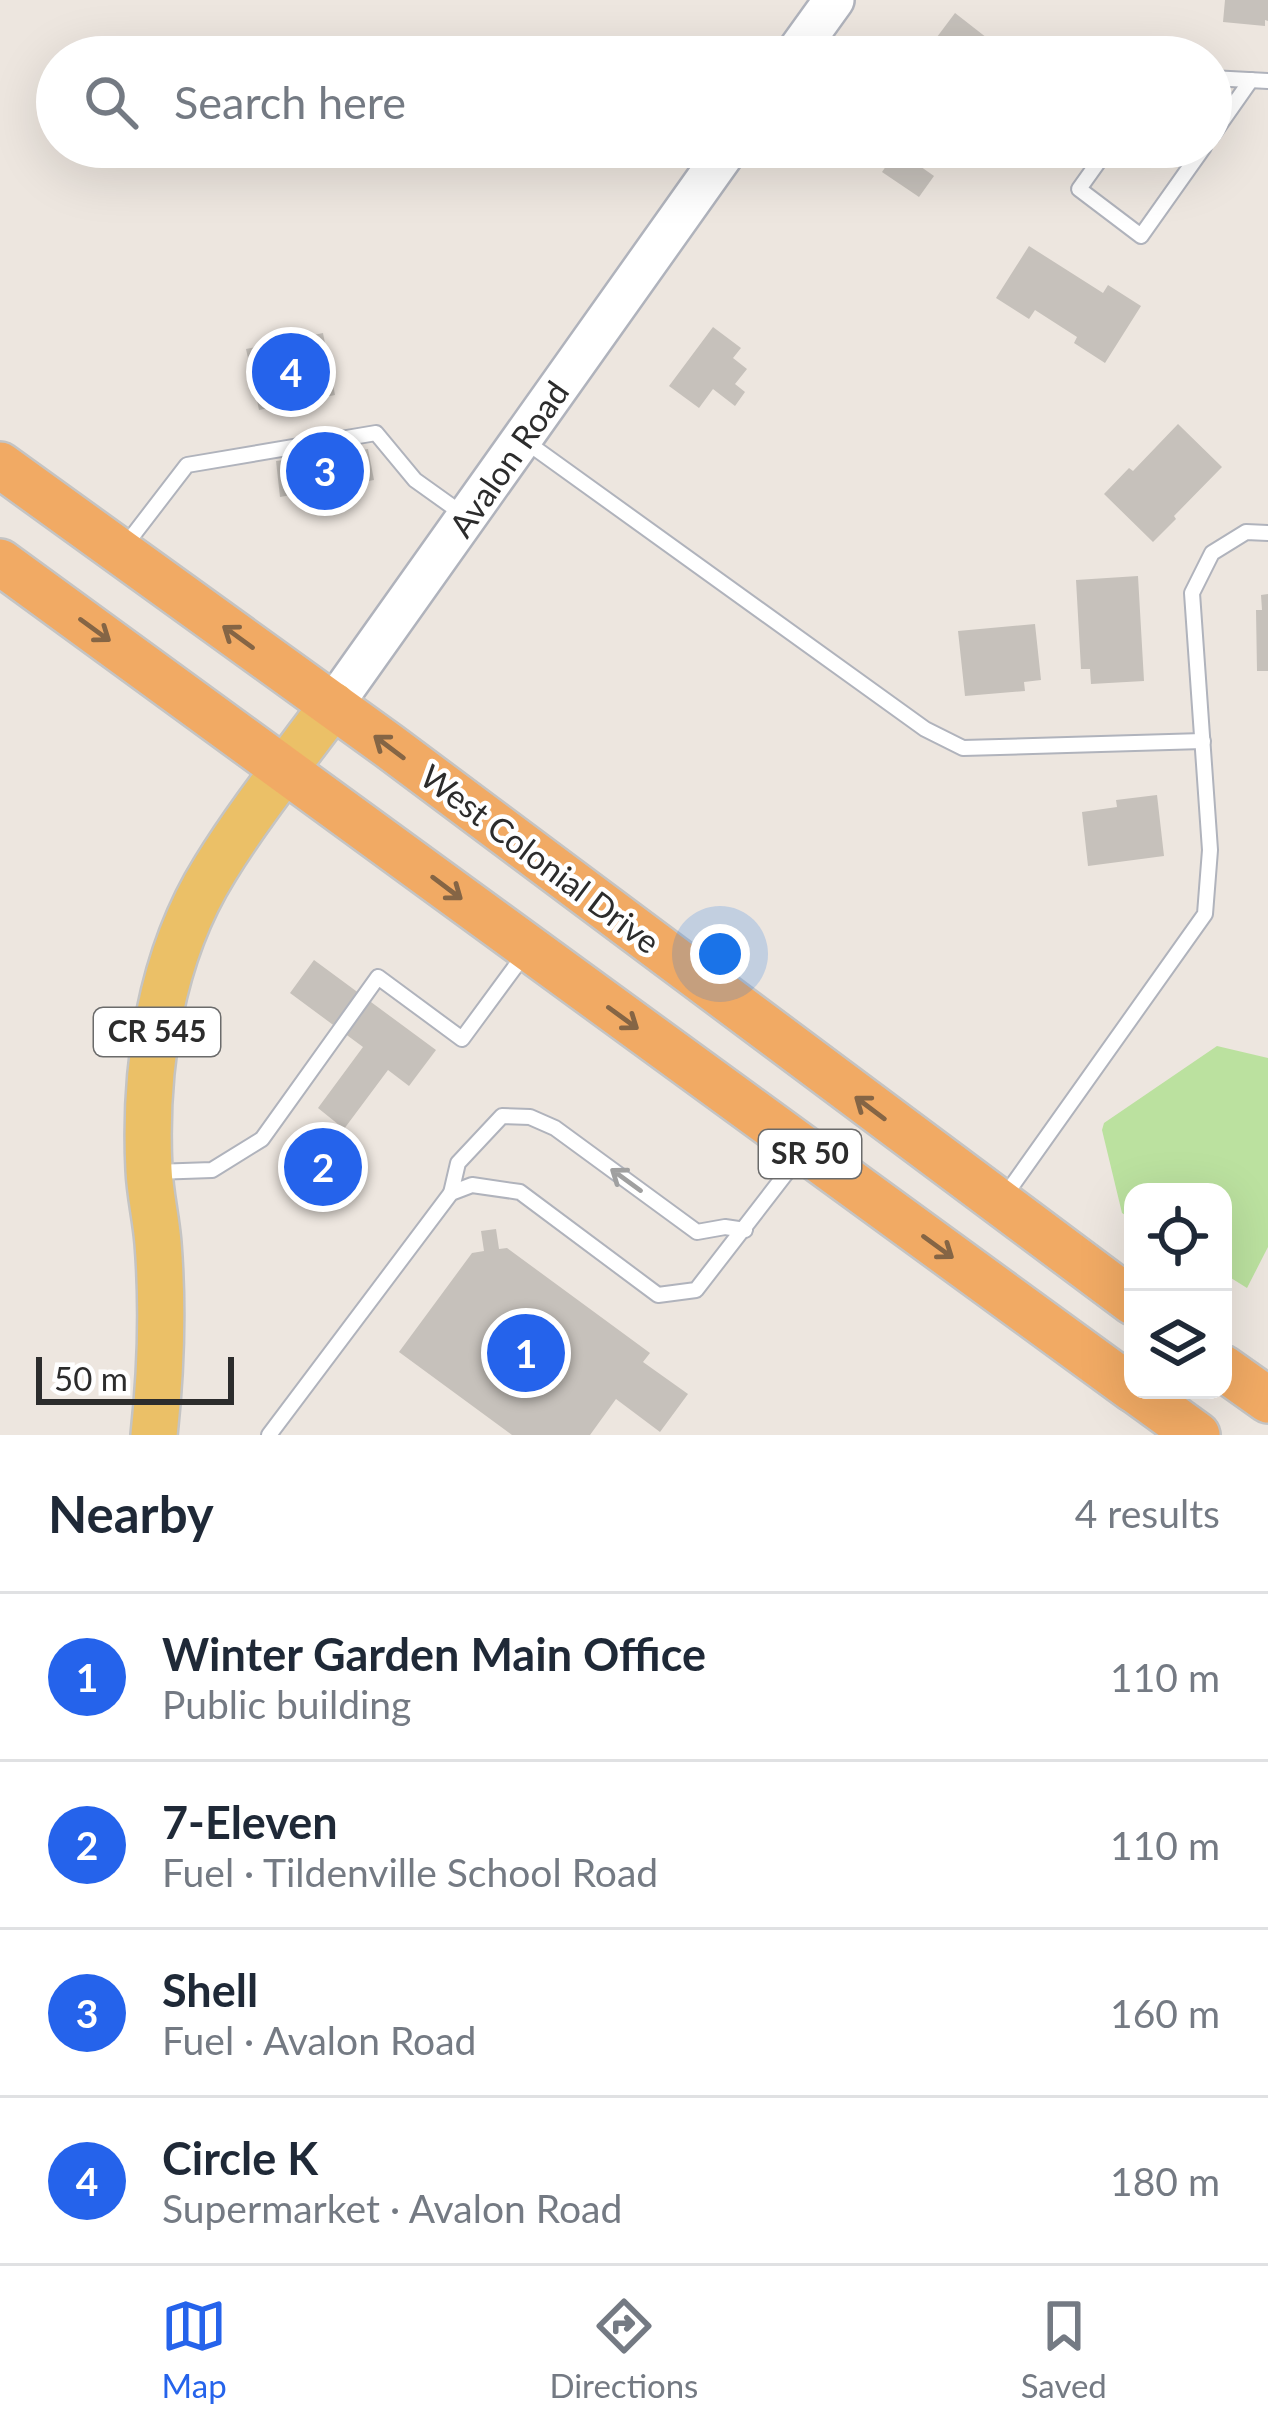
<!DOCTYPE html>
<meta charset="utf-8">
<style>
:root{--surface:#fff;--page:#f2f2f3;--text:#1f2937;--muted:#747a83;--line:#e0e1e3;--accent:#2563eb}
body{margin:0;font-family:Lato,sans-serif;background:var(--page);color:var(--text)}
.controls{position:absolute;right:36px;bottom:36px;display:grid;overflow:hidden;border-radius:24px;box-shadow:0 12px 48px #0002}
.controls button{width:108px;height:108px;display:grid;place-items:center;padding:0;border:0;border-bottom:3px solid var(--line);background:var(--surface);color:var(--text);font:60px sans-serif}
.scale{position:absolute;left:36px;bottom:30px;width:198px;box-sizing:border-box;padding-left:12px;border:6px solid #2c2c2c;border-top:0;font-size:33px;line-height:42px;white-space:nowrap;color:#2c2c2c;-webkit-text-stroke:9px #fff;paint-order:stroke}
.you{position:absolute;left:720px;top:954px;width:42px;height:42px;margin:-30px;border:9px solid #fff;border-radius:50%;background:#1a73e8;box-shadow:0 0 0 18px #1a73e833}
.badge{display:grid;place-items:center;width:78px;height:78px;border-radius:50%;background:var(--accent);color:#fff;font-size:39px;font-weight:700}
.pin{position:absolute;translate:-50% -50%;border:6px solid #fff;box-shadow:0 3px 12px #0006}
.list{margin:0;padding:0;list-style:none}
h2{display:flex;justify-content:space-between;align-items:center;height:156px;margin:0;padding:0 48px;font-size:51px}
h2 small{font-size:39px;font-weight:400;color:var(--muted)}
.list li{display:grid;grid-template-columns:78px 1fr auto;gap:36px;align-items:center;box-sizing:border-box;height:168px;padding:0 48px;border-top:3px solid var(--line)}
.list b{display:block;font-size:45px;white-space:nowrap}
.list p{margin:0;font-size:39px;white-space:nowrap;color:var(--muted)}
.list em{font-size:39px;font-style:normal;color:var(--muted)}
.icon{flex:none;width:66px;height:66px;fill:none;stroke:currentColor;stroke-width:2;stroke-linecap:round;stroke-linejoin:round}
.map{position:relative;flex:none;width:1268px;height:1435px;overflow:hidden}
.search{position:absolute;background:var(--surface);box-shadow:0 12px 48px #0002;left:36px;right:36px;top:36px;height:132px;display:flex;align-items:center;gap:30px;box-sizing:border-box;padding:0 42px;border-radius:66px;color:var(--muted);font-size:45px}
.sheet{height:828px;background:var(--surface)}
nav{display:flex;justify-content:space-around;align-items:center;box-sizing:border-box;height:168px;border-top:3px solid var(--line);background:var(--surface);font-size:33px;color:var(--muted)}
nav a{display:grid;justify-items:center;gap:6px}
nav .on{color:var(--accent)}
.map>svg:first-child{display:block}
</style>
<div class="map">
<svg width="1268" height="1435" viewBox="0 0 1268 1435">
<rect width="100%" height="100%" fill="#ede6df"/>
<path fill="#bbe19f" d="M1217,1046l51,12v189l-21,41 -24,-15v-81h-90v28l-11,-7 -20,-83 2,-7z"/>
<g fill="#c6c1bb">
<path d="M1225,0h43v21l-3,-1v6l-42,-4z"/>
<path d="M955,13l41,32 -9,12h-65z"/>
<path d="M897,150l37,26 -15,21 -37,-25z"/>
<path d="M1029,246l74,47 5,-8 33,21 -36,57 -31,-20 3,-6 -42,-27 -6,9 -33,-21z"/>
<path d="M713,327l28,21 -8,10 14,11 -12,15 10,8 -10,14 -22,-17 -14,19 -30,-22z"/>
<path d="M323,333l12,62 -76,15 -13,-61z"/>
<path d="M1178,424l44,43 -48,49 2,3 -23,23 -49,-48 25,-26 4,3z"/>
<path d="M368,449l6,31 -94,17 -4,-36z"/>
<path d="M1138,576l6,105 -53,3 -1,-15h-9l-5,-89z"/>
<path d="M1268,594v77h-11l-1,-61h6l-1,-15z"/>
<path d="M1035,624l6,56 -17,2 1,9 -60,5 -7,-65z"/>
<path d="M1157,795l7,61 -76,10 -6,-54 35,-5 -1,-7z"/>
<path d="M314,960l122,90 -27,36 -21,-16 -44,59 -26,-21 45,-61 -73,-54z"/>
<path d="M314,1124l53,36 -34,51 -53,-36z"/>
<path d="M496,1229l3,20 8,-1 143,105 -7,9 45,32 -28,38 -44,-33 -26,36h-78l-113,-83 73,-99 12,-2 -3,-20z"/>
</g>
<g fill="none" stroke-linecap="round" stroke-linejoin="round">
<g stroke="#b0b3bc" stroke-width="18">
<g id="service">
<path d="M1211,78l57,3"/>
<path d="M1211,137l40,-57"/>
<path d="M1109,147l-30,42 62,47 63,-89"/>
<path d="M525,441l400,288 38,19 240,-7"/>
<path d="M124,547l63,-82 189,-32 39,47 49,35"/>
<path d="M154,1172l58,-2 50,-31 116,-162 84,62 64,-87"/>
<path d="M451,1193l7,-30 44,-47 28,1 25,11 142,104 28,-5 20,3"/>
<path d="M1004,1197l201,-283 5,-64 -18,-257 20,-40 34,-21 22,1"/>
<path d="M269,1435l182,-242 21,-8 48,7 138,103 38,-5 105,-136"/>
</g>
</g>
<g stroke="#b0b3bc" stroke-width="44">
<g id="secondary">
<path d="M793,57l41,-57"/>
<path d="M333,705l396,-558"/>
</g>
</g>
<g stroke="#c4c4c4" stroke-width="50">
<path id="primary" d="M154,1435c7,-64 9,-128 4,-192 -2,-25 -8,-49 -9,-73 -5,-102 11,-213 66,-301 35,-57 78,-110 118,-164"/>
</g>
<g stroke="#c4c4c4" stroke-width="50">
<g id="trunk">
<path d="M0,465l389,281 744,556"/>
<path d="M0,562l1133,827"/>
<path d="M1223,1368l45,32"/>
<path d="M1135,1390l62,45"/>
</g>
</g>
<use href="#service" stroke="#fff" stroke-width="14"/>
<use href="#secondary" stroke="#fff" stroke-width="39"/>
<use href="#primary" stroke="#ebc067" stroke-width="45"/>
<use href="#trunk" stroke="#f1aa64" stroke-width="45"/>
</g>
<defs><path id="oneway-shaft" d="M-6 0H5M1.5-3L5.5 0L1.5 3" fill="none" stroke-width="1.6" stroke-linecap="round" stroke-linejoin="round" transform="scale(3)"/></defs>
<g stroke="#856545">
<use href="#oneway-shaft" transform="translate(95 630) rotate(36)"/>
<use href="#oneway-shaft" transform="translate(238 637) rotate(-144)"/>
<use href="#oneway-shaft" transform="translate(389 747) rotate(-143)"/>
<use href="#oneway-shaft" transform="translate(447 888) rotate(37)"/>
<use href="#oneway-shaft" transform="translate(623 1018) rotate(36)"/>
<use href="#oneway-shaft" transform="translate(870 1108) rotate(-143)"/>
<use href="#oneway-shaft" transform="translate(938 1247) rotate(36)"/>
</g>
<use stroke="#a0a0a0" href="#oneway-shaft" transform="translate(626 1180) rotate(-144)"/>
<g text-anchor="middle" stroke-width="9" stroke-linejoin="round" paint-order="stroke">
<g fill="#fff" stroke="#6b6b6b" stroke-width="3">
<rect x="94" y="1008" width="126" height="48" rx="9"/>
<rect x="759" y="1130" width="102" height="48" rx="9"/>
</g>
<g font-size="30" font-weight="bold" fill="#2c2c2c">
<text x="157" y="1042">CR 545</text>
<text x="810" y="1164">SR 50</text>
</g>
<g font-size="33" fill="#2c2c2c" stroke="#fff">
<text transform="translate(509 459) rotate(-55)" y="12">Avalon Road</text>
<text transform="translate(540 859) rotate(37)" y="12">West Colonial Drive</text>
</g>
</g>
</svg>
<div class="controls">
<button><svg class="icon" aria-label="locate" viewBox="0 0 24 24"><circle cx="12" cy="12" r="6"/><path d="M12 2v4M12 18v4M2 12h4M18 12h4"/></svg></button>
<button><svg class="icon" aria-label="layers" viewBox="0 0 24 24"><path d="M12 4l9 5-9 5-9-5zM3 14l9 5 9-5"/></svg></button>
</div>
<div class="scale">50 m</div>
<div class="you"></div>
<div class="pin badge" style="left:526px;top:1353px">1</div>
<div class="pin badge" style="left:323px;top:1167px">2</div>
<div class="pin badge" style="left:325px;top:471px">3</div>
<div class="pin badge" style="left:291px;top:372px">4</div>
<div class="search"><svg class="icon" aria-label="search" viewBox="0 0 24 24"><circle cx="10" cy="10" r="6"/><path d="M15 15l6 6"/></svg>Search here</div>
</div>
<section class="sheet">
<h2>Nearby<small>4 results</small></h2>
<ul class="list">
<li><span class="badge">1</span><div><b>Winter Garden Main Office</b><p>Public building</p></div><em>110 m</em></li>
<li><span class="badge">2</span><div><b>7-Eleven</b><p>Fuel · Tildenville School Road</p></div><em>110 m</em></li>
<li><span class="badge">3</span><div><b>Shell</b><p>Fuel · Avalon Road</p></div><em>160 m</em></li>
<li><span class="badge">4</span><div><b>Circle K</b><p>Supermarket · Avalon Road</p></div><em>180 m</em></li>
</ul>
</section>
<nav>
<a class="on"><svg class="icon" aria-label="map" viewBox="0 0 24 24"><path d="M3 6l6-2 6 2 6-2v14l-6 2-6-2-6 2zM9 4v14M15 6v14"/></svg>Map</a>
<a><svg class="icon" aria-label="directions" viewBox="0 0 24 24"><path d="M12 3l9 9-9 9-9-9zM9 14v-3h6M13 9l2 2-2 2"/></svg>Directions</a>
<a><svg class="icon" aria-label="saved" viewBox="0 0 24 24"><path d="M7 4h10v16l-5-4-5 4z"/></svg>Saved</a>
</nav>
